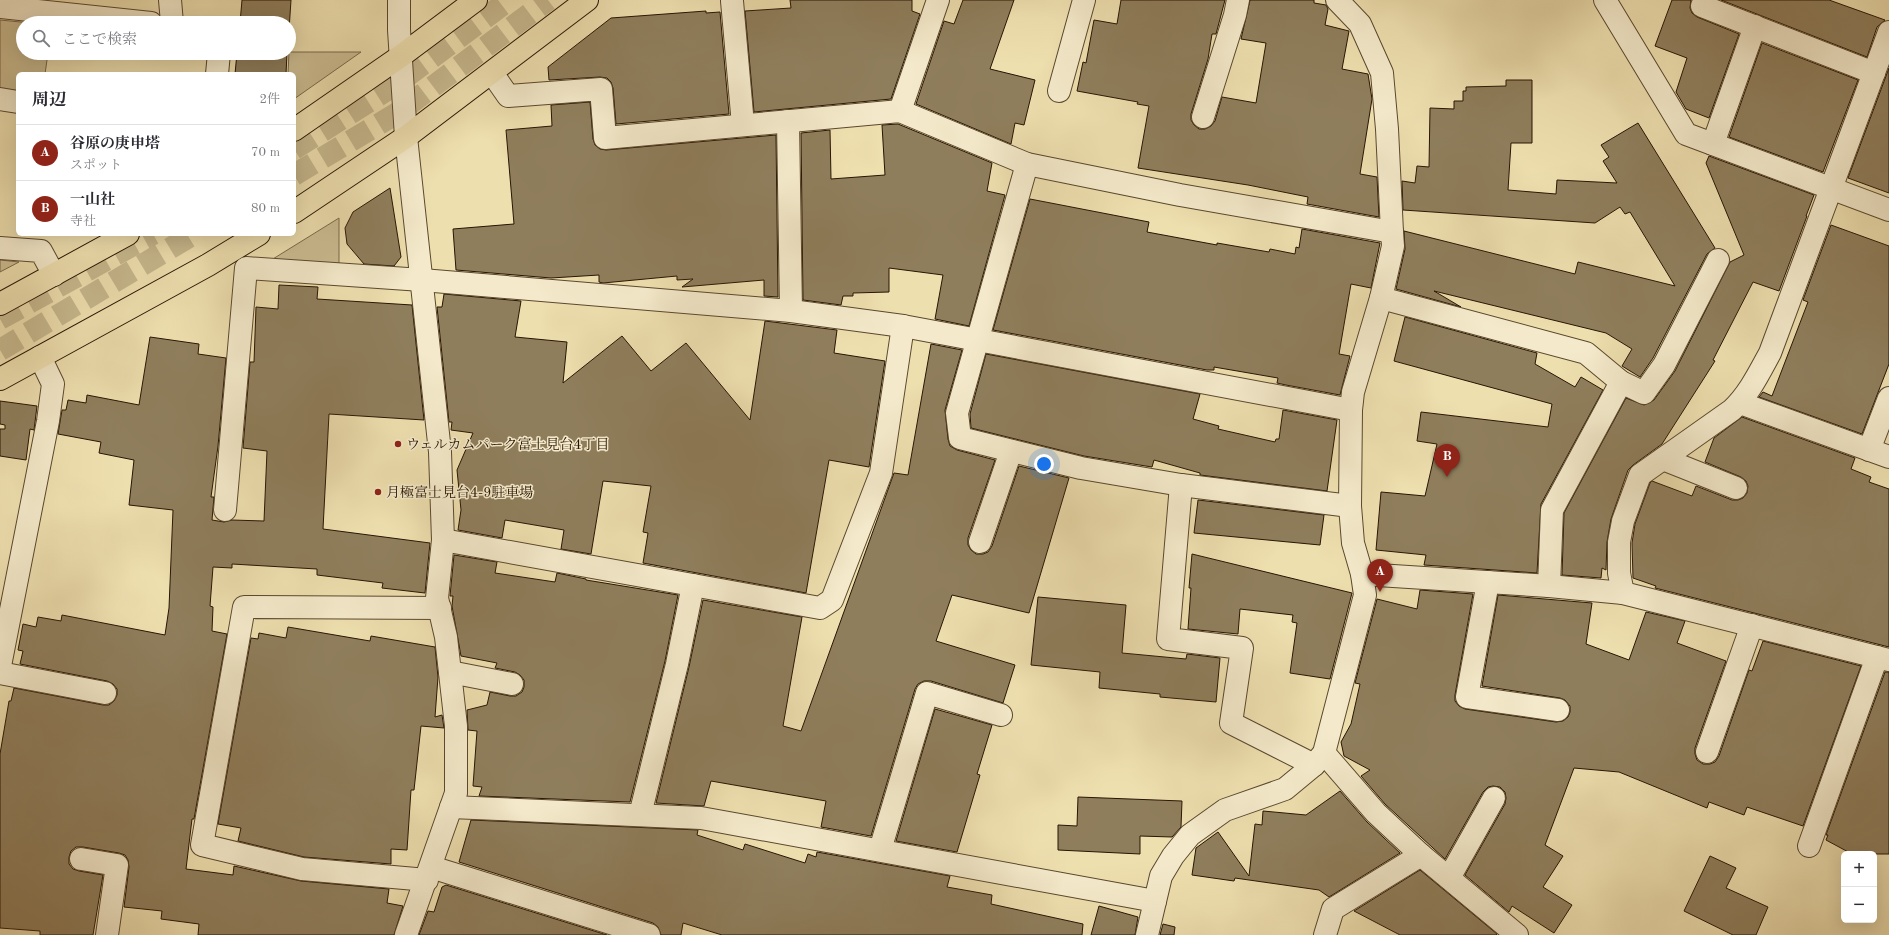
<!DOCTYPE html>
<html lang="ja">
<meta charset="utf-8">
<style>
:root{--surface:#fff;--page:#f2f2f3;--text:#2b2b33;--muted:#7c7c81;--line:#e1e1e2;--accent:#8f2418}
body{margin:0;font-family:"Old Standard TT","Noto Serif JP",serif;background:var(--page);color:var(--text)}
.controls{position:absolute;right:12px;bottom:12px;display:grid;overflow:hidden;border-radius:6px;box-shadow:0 4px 16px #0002}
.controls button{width:36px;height:36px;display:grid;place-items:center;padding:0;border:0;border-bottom:1px solid var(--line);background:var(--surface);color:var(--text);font:20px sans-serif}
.you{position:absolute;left:1044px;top:464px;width:14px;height:14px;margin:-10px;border:3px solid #fff;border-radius:50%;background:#1a73e8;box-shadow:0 0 0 6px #1a73e833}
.badge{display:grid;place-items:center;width:26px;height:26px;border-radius:50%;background:var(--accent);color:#fff;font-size:13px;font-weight:700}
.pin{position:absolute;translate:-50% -33px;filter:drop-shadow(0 1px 2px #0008)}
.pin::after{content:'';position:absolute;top:21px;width:14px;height:12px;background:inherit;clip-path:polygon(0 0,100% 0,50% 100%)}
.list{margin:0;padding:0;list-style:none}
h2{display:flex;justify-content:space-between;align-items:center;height:52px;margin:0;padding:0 16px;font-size:17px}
h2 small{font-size:13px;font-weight:400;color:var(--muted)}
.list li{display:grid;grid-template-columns:26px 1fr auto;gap:12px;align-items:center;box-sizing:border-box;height:56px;padding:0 16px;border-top:1px solid var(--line)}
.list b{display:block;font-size:15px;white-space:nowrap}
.list p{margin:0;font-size:13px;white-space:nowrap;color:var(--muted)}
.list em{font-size:13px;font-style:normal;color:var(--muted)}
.icon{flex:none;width:22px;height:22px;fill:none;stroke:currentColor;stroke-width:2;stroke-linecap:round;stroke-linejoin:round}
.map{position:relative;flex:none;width:1889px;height:935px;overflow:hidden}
.search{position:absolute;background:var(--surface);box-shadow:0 4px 16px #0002;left:16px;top:16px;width:280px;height:44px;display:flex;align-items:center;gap:10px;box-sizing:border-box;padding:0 14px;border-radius:22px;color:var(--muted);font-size:15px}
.panel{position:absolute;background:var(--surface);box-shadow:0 4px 16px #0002;left:16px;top:72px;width:280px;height:164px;border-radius:6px}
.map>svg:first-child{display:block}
</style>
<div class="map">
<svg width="1889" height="935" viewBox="0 0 1889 935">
<rect width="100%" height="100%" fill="#eedfaf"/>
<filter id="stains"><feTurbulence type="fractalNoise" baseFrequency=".005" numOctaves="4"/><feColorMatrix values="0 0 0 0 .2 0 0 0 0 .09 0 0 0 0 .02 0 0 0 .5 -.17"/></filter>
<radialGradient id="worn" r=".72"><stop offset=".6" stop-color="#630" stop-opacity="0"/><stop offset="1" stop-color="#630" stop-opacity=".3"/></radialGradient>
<g fill="#ccbd92" stroke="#7a694a">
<path d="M0,20l31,3h-8v30h25l-3,21h-27v20l-18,-3z"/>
<path d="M289,52h72l-67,47v-25h-6z"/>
<path d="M339,218v48l-71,-4z"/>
<path d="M0,260l19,2 -19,10z"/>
</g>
<g fill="#8f7e5c" stroke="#281503">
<path d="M242,0h49l-2,30v-7h-49z"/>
<path d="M790,0h122v11l8,3 -29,85 -137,13 -9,-101 46,-3z"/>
<path d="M963,0h51l-24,69 45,11 -11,45 -9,-2 -4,21 -95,-40 28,-83 10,3z"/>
<path d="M1121,0h104l-9,34h-4l-4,25 -17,55v6l3,5 5,4h6l6,-3 4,-5 7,-24 34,6 10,-60 -25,-4 9,-39h64v3l12,2 2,4 -3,16 24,6 -7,38 26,5 4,25 -12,75 17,3 2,40 -72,-13 1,-7 -60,-12 -110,-17 11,-62 -12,-2 1,-2 -61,-11 6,-29 3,1 8,-43 23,4z"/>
<path d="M1672,0h19l-1,8 2,5 5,4 42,17 -30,84 -23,-9 -10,-17 11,-34 -32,-12z"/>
<path d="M1721,0h108l56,20 -8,7 -10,30z"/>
<path d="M706,11v2l14,-1 9,102 -113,10 -3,-36 -2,-6 -4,-4 -7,-1 -51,3 -1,-13 63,-49z"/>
<path d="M1762,43l96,37 -35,92 -94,-35z"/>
<path d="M237,53h50l-1,21h-51z"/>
<path d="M1889,68v125l-41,-15z"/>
<path d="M1506,80h26v63h-21l-3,47 48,4 1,-14 60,3 -14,-22 6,-4 -8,-12 37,-22 77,125 -8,6 -54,104 -13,19 -18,-11 10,-17 -26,-16 -172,-42 27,16 -65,-18 9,-40 -1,-18 171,43 3,-12 97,24 -45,-74 -5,2 -5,-7 -25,16 -192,-13 -1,-29 13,2 2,-17 12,1 1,-59 24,1v-8h9v-10h3v-4l40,-1z"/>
<path d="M590,102l3,37 2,6 5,4 6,1 170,-15 2,162 -14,-1v-16l-82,7 11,-8 -16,1v-4l-74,7 -4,-1v-7l-48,3 -95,-8 -3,-41 61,-5 -8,-94 46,-4 -1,-21z"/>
<path d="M898,124l94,39 -5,28 18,4 -36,131 -34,-7 8,-44 -54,-7v24l-36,1v3h-10l-2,9 -38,-5 -2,-167 29,-3 1,49 54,-4 -3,-50z"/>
<path d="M1709,156l105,39 -8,21h1l-28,75 -26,-9 -40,78 2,1 -53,83 -29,21 -5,5 -17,49 -4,23 -1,28 -4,-2 -1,10 -39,-3 2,-62 62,-115 18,7 10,-5 21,-29 55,-109 14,-7 -38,-92z"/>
<path d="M390,188l11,69 -7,9 -30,-2 -17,-20 -2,-16 8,-16z"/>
<path d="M1030,199l119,23 -2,10 70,13v-2l52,9 1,-3 25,5 1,-7 3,1 3,-19 78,14 -9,45 -20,-4 -12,70 11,2 -10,39 -54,-10 -9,-2 1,-5 -64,-11v3h-7l-214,-40z"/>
<path d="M1831,225l58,21v118l-27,70 -103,-37 4,-5 9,4 36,-94 -5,-2z"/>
<path d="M279,285l39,2 -1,12 95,6 12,115 -95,-6 -6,115 107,14 -5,50 -43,-5 1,-5 -66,-8v-6l-85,-5v4l-19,-1 -3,39 3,1 -1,24 15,3 -33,185h-2l-6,50 47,6 1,-9 67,15 88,8 -2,14 16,3 -9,29h-196l1,-11 -38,-5 1,-8 -38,-4 5,-40 -1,-7 -3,-5 -6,-2 -36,-6h-7l-5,4 -2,6v7l4,5 6,2 24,4 -10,60h-53v-4l-40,-3v-174l9,-53h2l3,-13 89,17h6l5,-4 3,-6v-6l-4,-5 -6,-3 -87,-17 3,-13 -5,-1 5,-26 13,3 2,-10 23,4 1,-6 103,20 4,-27 4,-98 -44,-5 5,-45 -35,-7 2,-11 -43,-8 4,-24h4l2,-10 18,3 1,-8 52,10 11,-68 49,7 -1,10 28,4 -8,88 -7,51h3l-2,23 12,2 8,-2 32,1 3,-70 -24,-3 7,-86h4l2,-55 22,2z"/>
<path d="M444,294l77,7 -6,36 52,5 -4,41 59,-47 29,35 35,-28 64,77 15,-99 72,9 -3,23 51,8 -16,106 -40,-7 -23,133 -163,-30 5,-30 -5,-1 8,-46 -48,-5 -12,73 -30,-5 3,-19 -59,-10 -3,18 -44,-8 3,-20 -4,-40 16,-37 -22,-3 1,-8h-3l-12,-115h5z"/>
<path d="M1405,317l132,36 -2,11 40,23 6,-10 22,13 -62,114 -4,69 -113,-8 2,-10 -50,-5 5,-58 44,4 12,-52 -20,-3 4,-29 127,15 4,-23 -158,-43z"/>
<path d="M931,344l31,6 -17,60 3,29 2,7 7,4 38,10 -27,78v7l3,5 5,4h7l5,-2 4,-6 27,-80 50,12 -40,135 -77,-18 -16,46 79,24 -12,38 -72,-22h-7l-6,3 -3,5 -44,147 -50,-9 5,-26 -115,-20 -7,25 -48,-3 33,-136 14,-67 99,17 -19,109 18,5 93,-258 14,2z"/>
<path d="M986,354l214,40 -7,25 26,7 -1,3 57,13 1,-3h3l4,-29 54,10 -10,71 -127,-16v-2l-46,-13 -2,7 -68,-11 -113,-28 -1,-14z"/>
<path d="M0,401l37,5 -3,24 -4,-1 -4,31 -26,-4v-27h5v-4l-5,-1z"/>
<path d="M1742,417l113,41 -4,11 20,8 -2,5 20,7v158l-234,-59 1,-2 -23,-8 -1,-35 3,-19 15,-41 2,-2 40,15 4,-10 36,14h6l5,-2 4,-5 1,-7 -2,-5 -5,-4 -36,-15 9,-24z"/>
<path d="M1198,500l126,15 -4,30 -126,-12z"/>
<path d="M1192,554l160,39 -22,86 -40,-6 7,-50 -5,-1 1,-7 -53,-6 -2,25 -50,-5 3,-41h-2z"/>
<path d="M454,555l43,7 -2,11 60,9 2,-9 29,6v1l92,15 -13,66 -35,141 -151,-6 3,-9 -9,-1 4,-55 -9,-1 -1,-20 20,-5 3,-13 20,4h6l6,-4 2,-5v-7l-4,-5 -5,-3 -20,-4 2,-5 -36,-7 -9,-50 1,-10h-3z"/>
<path d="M1420,590l53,4 -18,101v6l4,5 6,3 91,13 7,-1 5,-4 2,-5v-6l-5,-6 -5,-2 -78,-12 16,-91 94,8 -6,41 43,16 17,-48 39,9 -8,22 49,18 -31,87v6l2,6 6,4h7l5,-2 4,-6 30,-86 3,1 11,-30 98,25 -58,160 -56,-19 -3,8 -35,-13 -2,6 -88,-36 -45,-4 -29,77 18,11 -20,31 29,18 -18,28 -42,-27 -3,6 -44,-37 40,-71 1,-6 -1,-6 -5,-5 -7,-1 -5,1 -5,5 -38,67 -60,-55 -24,-28 9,-6 -26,-14 -3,-14 10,-18 9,-40 -5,-1 22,-84 40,10z"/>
<path d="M1038,597l88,8 -4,48 64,6 1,-5 33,4 -4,44 -56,-5v-3l-61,-6 1,-16 -69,-7z"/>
<path d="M288,627l82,14 1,-5 64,11 3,30 -3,40 7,-2 2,13 -23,-2 -7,64h-3l-4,60 -16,-1v15l-87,-7 -66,-16 3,-13 -23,-4 33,-186 7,1 1,-6 27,5z"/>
<path d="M1885,672h4v182h-37l-26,-14 2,-5h-2z"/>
<path d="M935,709l57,16 -15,49 3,1 -23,77 -61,-11z"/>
<path d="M1340,791l27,31 33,31 -71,44 -10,-7 -84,-12 -1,3 -42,-6 4,-27 22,-16 31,44 6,-52 7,1 1,-14 43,4z"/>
<path d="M1078,797l104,4 -1,26 -9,10 -32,-1v18l-82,-4v-25l19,1z"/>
<path d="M471,820l227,10 -1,5 46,15 2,-6 60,19 3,-9 8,3 1,-5 133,24 -3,11 45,8 -1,9 92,20 -1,11h-360l-39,-12 -2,12h-20l-3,-8 -5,-4 -194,-61z"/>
<path d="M1710,856l26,12 -10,20 42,19 -12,28h-23l-49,-24z"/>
<path d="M1420,870l77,64 -1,1h-96l-46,-24z"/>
<path d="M446,885l161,50h-188l9,-24 6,1 8,-25z"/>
<path d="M1099,906l39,11 -3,18h-44z"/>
<path d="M1163,924l12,3 -1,8h-14z"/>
</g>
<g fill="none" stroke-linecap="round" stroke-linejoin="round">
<g stroke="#c6b78d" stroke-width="22" stroke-dasharray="22 11" stroke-linecap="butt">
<path d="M294,149l101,-64 114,-85"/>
<path d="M294,175l105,-63 149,-112"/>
<path d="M0,319l153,-85"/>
<path d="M0,350l194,-116"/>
</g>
<g stroke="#5a482e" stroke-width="24">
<g id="minor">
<path d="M170,0l2,23"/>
<path d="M399,0v30l7,107 34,315 3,88 -6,58 9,39 10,89v67l-50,142"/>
<path d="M1605,0l81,134 203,76"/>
<path d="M732,1l11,124"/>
<path d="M1702,6l172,67"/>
<path d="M0,7l151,16"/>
<path d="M492,73l16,23 93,-7 4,49 295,-27 127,53 153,31 212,37"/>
<path d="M217,74l2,-21"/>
<path d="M1059,91l25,-91"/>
<path d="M0,99l18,3"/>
<path d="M900,111l38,-111"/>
<path d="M1203,117l32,-102 3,-15"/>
<path d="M788,121l3,190"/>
<path d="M1713,144l42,-118"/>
<path d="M1027,164l-70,249 3,25 121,30 100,17 169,21"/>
<path d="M0,248l41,3 13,24"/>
<path d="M1381,298l205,55 35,29 23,11 20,-28 54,-105"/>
<path d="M1740,403l149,54"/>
<path d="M1869,450l20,-52"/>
<path d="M1663,459l73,29"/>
<path d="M1181,485l-13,154 74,9 -11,75 83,42"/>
<path d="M225,510l21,-242 176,12 369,31 112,15 448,84"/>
<path d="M443,540l377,68 12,-8 49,-127 22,-147"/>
<path d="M980,542l31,-91"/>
<path d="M1362,574l187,12 74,7 266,67"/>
<path d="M1488,582l-21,115 91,13"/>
<path d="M1549,586l3,-76 69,-128"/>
<path d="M1623,593l-4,-20v-31l4,-21 17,-46 92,-65c17,-16 27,-37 38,-57l119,-321"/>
<path d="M0,666l48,-245 5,-37 -13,-27"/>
<path d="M450,672l62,12"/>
<path d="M0,673l105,20"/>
<path d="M1707,752l45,-127"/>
<path d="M1324,753l52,60 45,42 96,80"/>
<path d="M451,807l250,11 454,83"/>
<path d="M640,815l37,-151 16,-79"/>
<path d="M1809,846l68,-189"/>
<path d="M880,850l47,-157 74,22"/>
<path d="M81,859l36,6 -10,70"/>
<path d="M431,867l218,68"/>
<path d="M1449,878l45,-80"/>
<path d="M427,880l-125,-11 -100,-24 42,-238 196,1"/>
<path d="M1147,935l14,-59 12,-20 17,-21 35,-25 60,-21 29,-24 10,-12 41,-158 -3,-21 -9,-31 -3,-37 1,-96 2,-18 28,-94 12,-52 -1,-14 -5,-103 -5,-56 -22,-49 -23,-24"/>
<path d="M1325,935l8,-26 88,-54"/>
</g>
</g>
<g stroke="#281503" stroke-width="24">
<g id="major">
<path d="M294,130l107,-74 75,-56"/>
<path d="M294,212l112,-75 181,-137"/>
<path d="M0,304l128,-70"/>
<path d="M0,379l208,-114 51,-31"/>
</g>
</g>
<use href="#minor" stroke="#f4eacb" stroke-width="22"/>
<use href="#major" stroke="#eedfaf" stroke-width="22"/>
</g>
<g fill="#8f2418" stroke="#f4eacb" stroke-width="1.5">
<circle cx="398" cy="444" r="4"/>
<circle cx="378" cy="492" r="4"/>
</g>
<g text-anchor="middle" stroke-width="3" stroke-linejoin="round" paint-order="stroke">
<g font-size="14" fill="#281503" stroke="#f4eacb" text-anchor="start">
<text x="406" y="449">ウェルカムパーク富士見台4丁目</text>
<text x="386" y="497">月極富士見台4-9駐車場</text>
</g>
</g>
<rect width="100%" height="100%" filter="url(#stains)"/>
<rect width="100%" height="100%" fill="url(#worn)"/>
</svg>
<div class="controls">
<button>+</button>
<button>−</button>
</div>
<div class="you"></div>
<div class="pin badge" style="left:1380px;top:592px">A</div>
<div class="pin badge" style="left:1447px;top:477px">B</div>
<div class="search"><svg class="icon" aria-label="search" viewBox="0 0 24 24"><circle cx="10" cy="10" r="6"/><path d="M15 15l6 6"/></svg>ここで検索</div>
<section class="panel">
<h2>周辺<small>2件</small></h2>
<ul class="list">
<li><span class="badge">A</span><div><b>谷原の庚申塔</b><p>スポット</p></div><em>70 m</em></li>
<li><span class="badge">B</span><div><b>一山社</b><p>寺社</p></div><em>80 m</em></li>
</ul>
</section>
</div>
